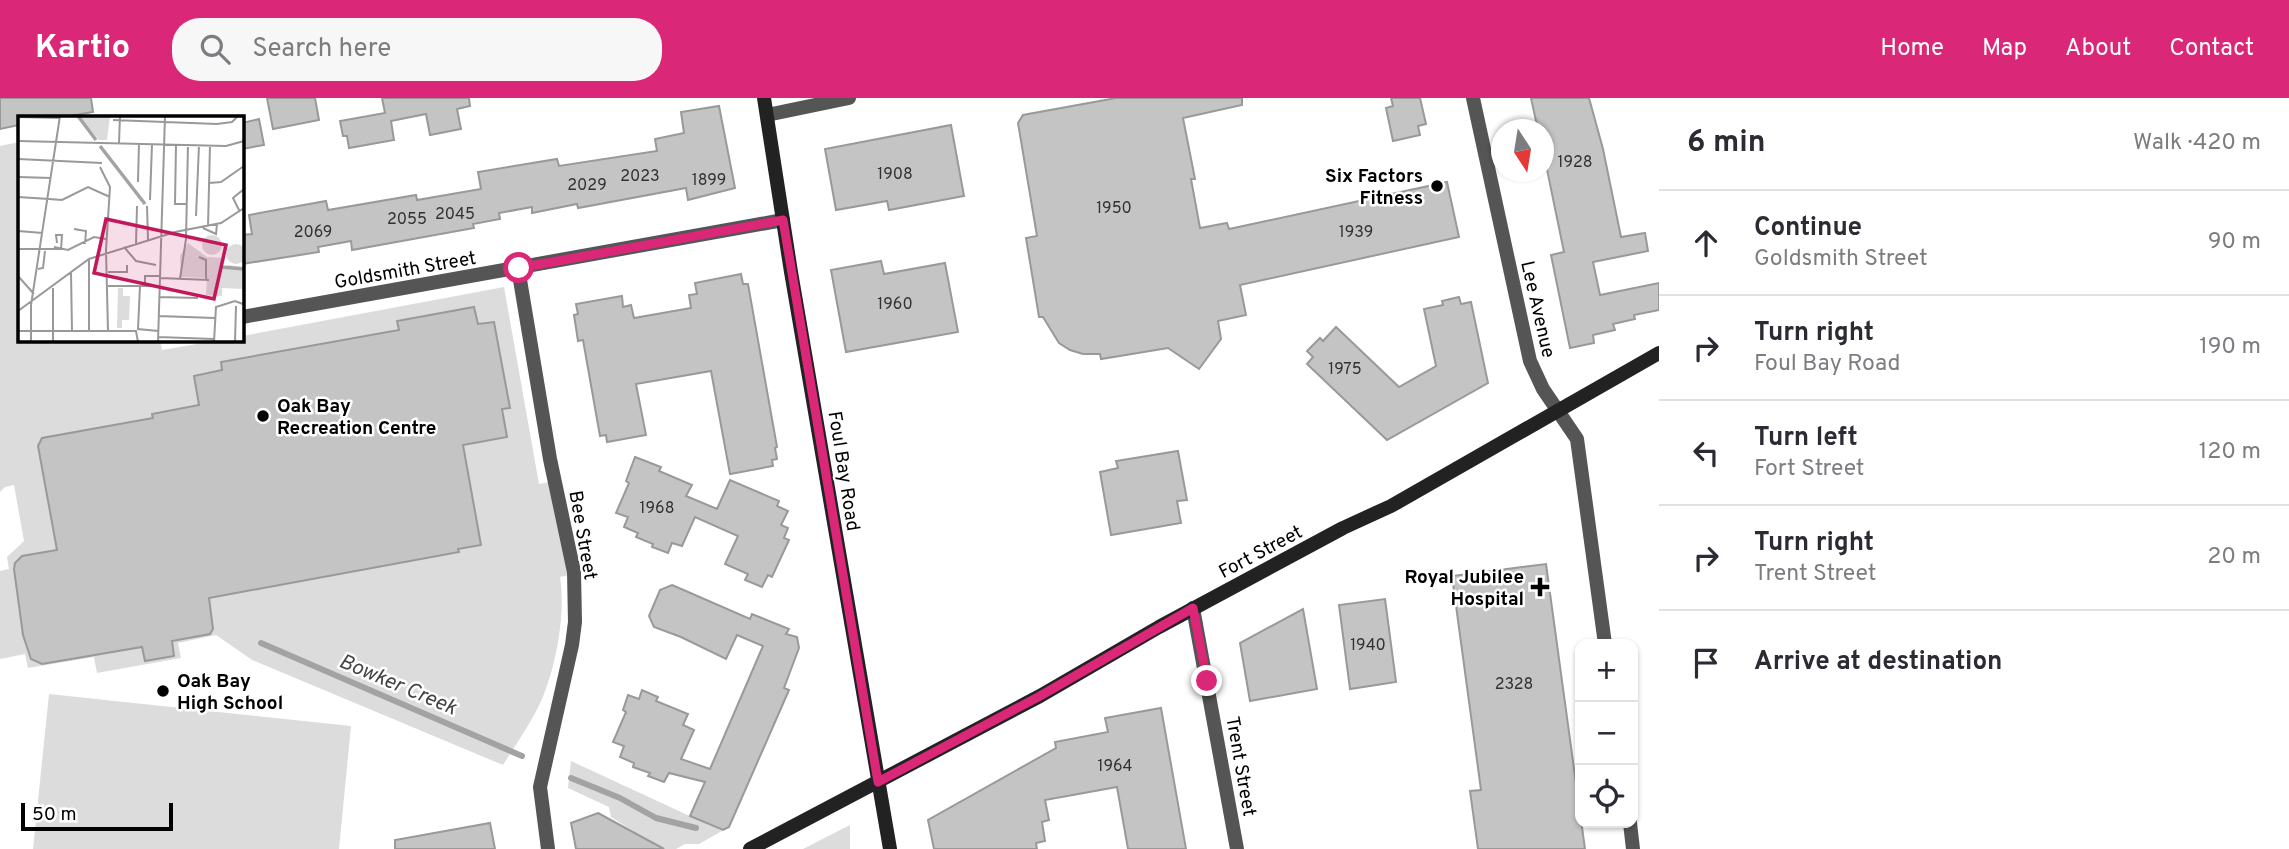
<!DOCTYPE html>
<meta charset="utf-8">
<style>
:root{--surface:#fff;--page:#f7f7f7;--text:#2b2b33;--muted:#7c7c81;--line:#e1e1e2;--accent:#db2777}
body{margin:0;font-family:Overpass,sans-serif;background:var(--page);color:var(--text)}
.controls{position:absolute;right:21px;bottom:21px;display:grid;overflow:hidden;border-radius:14px;box-shadow:0 2px 5px #0004}
.controls button{width:63px;height:63px;display:grid;place-items:center;padding:0;border:0;border-bottom:2px solid var(--line);background:var(--surface);color:var(--text);font:35px sans-serif}
.compass{position:absolute;left:1491px;top:21px;width:63px;height:63px;border-radius:50%;background:var(--surface);box-shadow:0 2px 5px #0004;rotate:168deg}
.scale{position:absolute;left:21px;bottom:18px;width:152px;box-sizing:border-box;padding-left:7px;border:4px solid #000;border-top:0;font-size:19px;line-height:24px;white-space:nowrap;color:#000;-webkit-text-stroke:5px #fff;paint-order:stroke}
.stop{position:absolute;width:21px;height:21px;margin:-16px;border:5px solid #db2777;border-radius:50%;background:#fff}
.stop.end{background:#db2777;border-color:#fff;box-shadow:0 2px 7px #0008}
.list{margin:0;padding:0;list-style:none}
h2{display:flex;justify-content:space-between;align-items:center;height:91px;margin:0;padding:0 28px;font-size:30px}
h2 small{font-size:23px;font-weight:400;color:var(--muted)}
.list li{display:grid;grid-template-columns:46px 1fr auto;gap:21px;align-items:center;box-sizing:border-box;height:105px;padding:0 28px;border-top:2px solid var(--line)}
.list b{display:block;font-size:26px;white-space:nowrap}
.list p{margin:0;font-size:23px;white-space:nowrap;color:var(--muted)}
.list em{font-size:23px;font-style:normal;color:var(--muted)}
.icon{flex:none;width:38px;height:38px;fill:none;stroke:currentColor;stroke-width:2;stroke-linecap:round;stroke-linejoin:round}
.map{position:relative;flex:none;width:1659px;height:751px;overflow:hidden}
header{display:flex;align-items:center;gap:42px;box-sizing:border-box;height:98px;padding:0 35px;background:var(--accent);color:#fff}
header strong{font-size:33px}
nav{display:flex;gap:38px;margin-inline-start:auto;font-size:24px}
.search{width:490px;height:63px;background:var(--page);display:flex;align-items:center;gap:18px;box-sizing:border-box;padding:0 24px;border-radius:28px;color:var(--muted);font-size:26px}
main{display:flex}
aside{flex:1;background:var(--surface)}
.map>svg:first-child{display:block}
</style>
<header>
<strong>Kartio</strong>
<div class="search"><svg class="icon" aria-label="search" viewBox="0 0 24 24"><circle cx="10" cy="10" r="6"/><path d="M15 15l6 6"/></svg>Search here</div>
<nav><a>Home</a><a>Map</a><a>About</a><a>Contact</a></nav>
</header>
<main>
<div class="map">
<svg width="1659" height="751" viewBox="0 0 1659 751">
<rect width="100%" height="100%" fill="#fff"/>
<g fill="#dcdcdc">
<path d="M19,44v198h141l2,10 58,-10h22v-4l262,-49 35,197 16,-3 19,93 -14,3c6,36 -4,89 -18,122 -10,23 -26,45 -39,66l-251,-105 -36,-25 -38,8 3,15 -84,15 -3,-16 -66,11 -3,-14 -25,5v-88l9,-2 -2,-12 17,-16 -10,-56 -9,2 -5,5v-346z"/>
<path d="M49,596l302,32 -12,123h-306z"/>
<path d="M571,663l151,70 -23,13h-14l-9,5h-14l-51,-32 -2,-10 -41,-19z"/>
<path d="M850,727v24h-47z"/>
</g>
<g fill="none" stroke-linecap="round" stroke-linejoin="round">
<g stroke="#a3a3a3" stroke-width="6">
<path d="M261,545l261,113"/>
<path d="M571,680l49,20 36,20 40,10"/>
</g>
</g>
<g fill="#c4c4c4" stroke="#999" stroke-width="2">
<path d="M0,0h91l2,14 -29,5h-45v8l-19,4z"/>
<path d="M267,0h48l4,22 -46,9z"/>
<path d="M382,0h87l1,8 -13,3 4,20 -31,6 -4,-21 -35,7 3,19 -45,8 -2,-12h-4l-3,-15 45,-8z"/>
<path d="M1116,0h126v7l-59,13 12,61h-4l9,49 27,-5 2,6 218,-47 12,55 -219,48 6,30 -28,6 3,18 -22,30 -31,-21 -67,11 -1,-5h-17l-13,-4 -11,-7 -16,-26h-4l-13,-79 11,-2 -19,-113 5,-8z"/>
<path d="M1391,0h29l6,26 -8,2 2,9 -27,6 -7,-33 7,-2z"/>
<path d="M1531,0h58l14,51 18,88 24,-4 3,18 -55,11 7,33 59,-12v27l-25,5 1,4 -22,5 2,6 -22,5 1,8 -24,5 -19,-93 13,-3 -20,-97v-25h-6z"/>
<path d="M719,8l16,82 -47,12 -2,-12 -108,20 -1,-4 -45,9v-6l-33,6 1,6 -27,5 1,4 -122,22 -1,-9 -33,6 1,5 -77,12v-29l10,-1 -3,-19 77,-14 2,9 88,-15 1,5 64,-11 -3,-17 79,-13 2,7 98,-15 -2,-12 29,-6 -3,-21z"/>
<path d="M259,21l5,26 -22,4v-26z"/>
<path d="M951,27l13,71 -75,14 -2,-9 -51,9 -11,-61z"/>
<path d="M881,163l3,13 61,-11 13,69 -112,20 -15,-82z"/>
<path d="M741,176l2,10h5l29,163 -2,1 2,11 -5,1 1,6 -43,8 -19,-103 -75,13 10,51 -39,7 -1,-7 -6,1 -17,-96 -5,1 -4,-26 4,-1 -2,-10 46,-8 1,11 8,-2 3,13 57,-10 -2,-13 8,-1 -2,-11z"/>
<path d="M1459,199l2,7 10,-2 17,81 -101,57 -80,-76 6,-7 -6,-6 13,-13 3,3 13,-14 63,60 37,-21 -12,-57 19,-4 -1,-4z"/>
<path d="M474,209l4,17 16,-2 16,86 -8,1 5,28 -44,8 18,100 -23,4 1,3 -250,46 4,31 -3,5 -38,7 2,15 -29,5 -3,-14 -100,17 -11,-5 -8,-24 -9,-66 1,-6 7,-7 35,-6 -19,-104 4,-8 111,-20 -1,-4 47,-9 -5,-29 28,-6 -1,-8 178,-32 -2,-9z"/>
<path d="M1178,353l9,49 -10,1 4,22 -70,12 -11,-63 18,-4 -2,-7z"/>
<path d="M635,359l26,10 -2,4 33,14 -6,11 31,13 13,-29 49,21 -2,5 11,5 -7,14 7,3 -4,10 5,2 -17,37 -4,-2 -6,12 -17,-7 3,-6 -23,-10 13,-28 -43,-19 -13,29 -10,-3 -4,10 -16,-6 1,-3 -17,-7 2,-4 -14,-6 4,-10 -12,-4 13,-30 -3,-2z"/>
<path d="M1546,466l39,285h-107l-8,-58 11,-1 -29,-214z"/>
<path d="M672,487l78,34 2,-5 37,15 -3,5 11,3 2,11 -15,40 5,2 -60,137 -6,3 -33,-14 15,-34 -36,-9 -5,9 -16,-6 2,-3 -17,-6 1,-4 -14,-6 4,-11 -11,-4 13,-30 -3,-2 5,-15 11,4 3,-9 16,7 -2,4 32,13 -5,11 11,5 -13,29 29,10 53,-123 -26,-11 -11,24 -45,-22 -27,-10 -5,-11 11,-26z"/>
<path d="M1385,501l11,83 -46,7 -11,-84z"/>
<path d="M1303,511l14,80 -67,12 -10,-58z"/>
<path d="M1161,610l25,141h-58l-11,-62 -72,13 4,20 -7,2 3,19 -9,2 1,6h-103l-6,-29 128,-72 -1,-6 53,-10 -3,-14z"/>
<path d="M598,715l66,36h-88l-5,-26z"/>
<path d="M490,725l5,26h-100v-9z"/>
</g>
<g fill="none" stroke-linecap="round" stroke-linejoin="round">
<g stroke="#555" stroke-width="14">
<path d="M1473,0l57,263 13,28 34,50 28,205"/>
<path d="M767,17l82,-17"/>
<path d="M518,170l32,191 24,113 1,50 -3,23 -32,142 8,62"/>
<path d="M242,219l541,-97"/>
<path d="M1193,510l44,241"/>
<path d="M1630,725l3,26"/>
</g>
<g stroke="#222" stroke-width="14">
<path d="M764,0l27,174 99,577"/>
<path d="M750,751l290,-153 119,-69 184,-99 48,-22 268,-153"/>
</g>
</g>
<g fill="none" stroke-linecap="round" stroke-linejoin="round">
<path stroke="#db2777" stroke-width="9" d="M519,170l264,-48 95,562 162,-86 153,-88 14,73"/>
</g>
<g fill="#000" stroke="#fff" stroke-width="2.5">
<circle cx="1437" cy="88" r="7"/>
<circle cx="263" cy="318" r="7"/>
<path d="M1536.5 478.5h7v7h7v7h-7v7h-7v-7h-7v-7h7z"/>
<circle cx="163" cy="593" r="7"/>
</g>
<g text-anchor="middle" stroke-width="5" stroke-linejoin="round" paint-order="stroke">
<g font-size="16" fill="#313131">
<text x="1575" y="69">1928</text>
<text x="895" y="81">1908</text>
<text x="640" y="83">2023</text>
<text x="709" y="87">1899</text>
<text x="587" y="92">2029</text>
<text x="1114" y="115">1950</text>
<text x="455" y="121">2045</text>
<text x="407" y="126">2055</text>
<text x="313" y="139">2069</text>
<text x="1356" y="139">1939</text>
<text x="895" y="211">1960</text>
<text x="1345" y="276">1975</text>
<text x="657" y="415">1968</text>
<text x="1368" y="552">1940</text>
<text x="1514" y="591">2328</text>
<text x="1115" y="673">1964</text>
</g>
<g font-size="19" font-weight="bold" fill="#000" stroke="#fff" text-anchor="end">
<text x="1423" y="84">Six Factors<tspan x="1423" dy="22">Fitness</tspan></text>
<text x="277" y="314" text-anchor="start">Oak Bay<tspan x="277" dy="22">Recreation Centre</tspan></text>
<text x="1524" y="485">Royal Jubilee<tspan x="1524" dy="22">Hospital</tspan></text>
<text x="177" y="589" text-anchor="start">Oak Bay<tspan x="177" dy="22">High School</tspan></text>
</g>
<g font-size="19" fill="#000" stroke="#fff">
<text transform="translate(405 171) rotate(-10)" y="7">Goldsmith Street</text>
<text transform="translate(1539 211) rotate(77)" y="7">Lee Avenue</text>
<text transform="translate(845 373) rotate(81)" y="7">Foul Bay Road</text>
<text transform="translate(584 437) rotate(80)" y="7">Bee Street</text>
<text transform="translate(1260 453) rotate(-28)" y="7">Fort Street</text>
<text transform="translate(1242 668) rotate(80)" y="7">Trent Street</text>
</g>
<g font-size="21" font-style="italic" fill="#444" stroke="#fff">
<text transform="translate(398 586) rotate(23)" y="7">Bowker Creek</text>
</g>
</g>
<g transform="translate(18 18)">
<rect width="226" height="226" fill="#fff"/>
<path d="M61,0h31l-3,24h-8zM184 129a10 10 0 1 1 20 0a10 10 0 1 1-20 0ZM170,127l19,14 18,1 -5,13 8,-6 15,2 1,22 -22,-1v8l-16,-1 1,-17 -26,-1 -1,-21zM208 138a10 10 0 1 1 20 0a10 10 0 1 1-20 0ZM100,172h5v8h7l-1,24h-7v8h-5z" fill="#dcdcdc"/>
<path fill="none" stroke="#a3a3a3" stroke-width="3.5" d="M60,0l18,24M82,30l45,58M203,151l23,2"/>
<path fill="none" stroke="#999" stroke-width="2" d="M0,1l42,1M95,4l104,4 15,-2 6,-6M0,25l208,5 18,-5M101,27l1,-27M158,28l-1,60h11M0,43l84,4M82,51l10,20 -4,63 2,81M0,61l33,1M120,66l1,-39M191,67l12,-1 23,-16M0,81l31,2M31,83l13,1 26,-13 22,10M132,84l2,-56M129,90l1,34M222,96l-7,-14 11,-9M178,100l3,-71M190,111l2,-82M185,112l13,6 1,-10M56,113l12,2 -1,13M0,115l25,2M39,127l-1,-8h6l-1,14M118,128l1,-38M36,131l14,3 26,-13 12,2M106,131l12,14 20,4M0,133h44M181,141l7,3v20M20,153l5,-1 2,-17M90,156h19v-7M53,157l1,58M0,160l16,18M142,162l49,2M162,163l6,-40 2,-95M127,167v-7h15M90,170h51M122,170l-2,43 20,2M35,172v54M141,181l39,1M0,195l71,-52 86,-27 46,-9 23,-15M140,200l57,2M0,215h118l2,11M71,215v-72M140,221l56,2M13,226v-37l29,-189M140,226l7,-226M196,226l2,-35 19,-6 8,3M217,226l1,-36"/>
<path fill="#c2185b" fill-opacity="0.15" stroke="#c2185b" stroke-width="3.5" d="M88,103l120,26 -12,54 -120,-26z"/>
<rect width="226" height="226" fill="none" stroke="#000" stroke-width="3.5"/>
</g>
</svg>
<div class="controls">
<button>+</button>
<button>−</button>
<button><svg class="icon" aria-label="locate" viewBox="0 0 24 24"><circle cx="12" cy="12" r="6"/><path d="M12 2v4M12 18v4M2 12h4M18 12h4"/></svg></button>
</div>
<svg class="compass" viewBox="-18 -18 36 36"><path d="M0-13l5 13h-10z" fill="#e53935"/><path d="M0 13l5-13h-10z" fill="#7c7c81"/></svg>
<div class="scale">50 m</div>
<div class="stop" style="left:519px;top:170px"></div>
<div class="stop end" style="left:1207px;top:583px"></div>
</div>
<aside>
<h2>6 min<small>Walk · 420 m</small></h2>
<ul class="list">
<li><svg class="icon" aria-label="ahead" viewBox="0 0 24 24"><path d="M12 20V5M6 11l6-6 6 6"/></svg><div><b>Continue</b><p>Goldsmith Street</p></div><em>90 m</em></li>
<li><svg class="icon" aria-label="right" viewBox="0 0 24 24"><path d="M7 20v-9h11M14 6l5 5-5 5"/></svg><div><b>Turn right</b><p>Foul Bay Road</p></div><em>190 m</em></li>
<li><svg class="icon" aria-label="left" viewBox="0 0 24 24"><path d="M17 20v-9H6M10 6l-5 5 5 5"/></svg><div><b>Turn left</b><p>Fort Street</p></div><em>120 m</em></li>
<li><svg class="icon" aria-label="right" viewBox="0 0 24 24"><path d="M7 20v-9h11M14 6l5 5-5 5"/></svg><div><b>Turn right</b><p>Trent Street</p></div><em>20 m</em></li>
<li><svg class="icon" aria-label="arrive" viewBox="0 0 24 24"><path d="M6 21V4h12l-3 4 3 4H6"/></svg><div><b>Arrive at destination</b></div></li>
</ul>
</aside>
</main>
